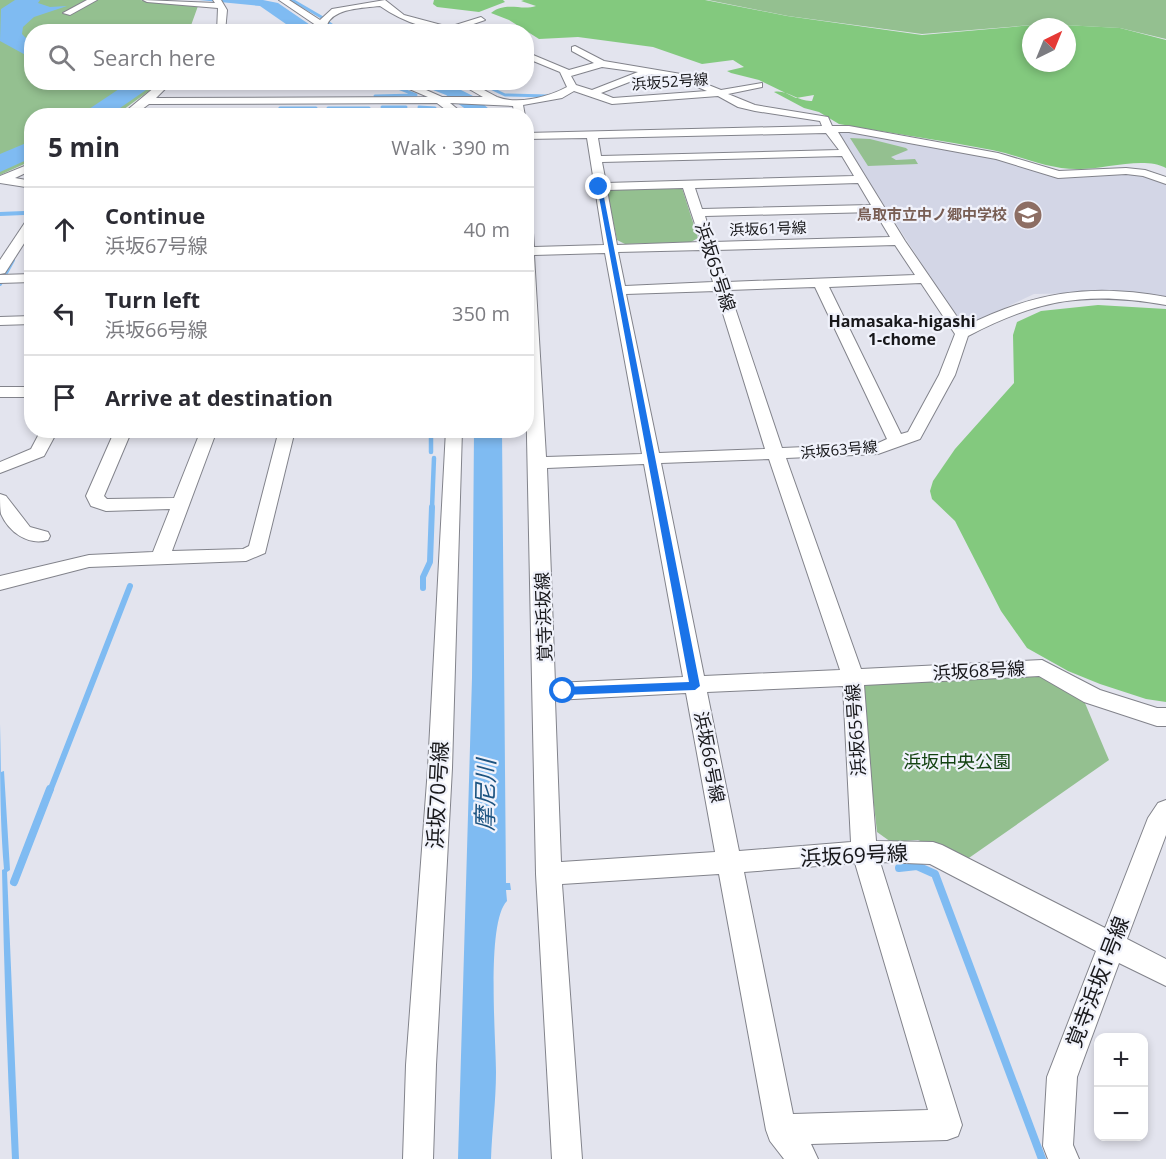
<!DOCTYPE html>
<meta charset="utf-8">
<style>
:root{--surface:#fff;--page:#f7f7f7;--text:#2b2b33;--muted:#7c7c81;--line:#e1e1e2}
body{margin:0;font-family:"Open Sans","Noto Sans JP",sans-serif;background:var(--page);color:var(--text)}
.controls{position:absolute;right:18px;bottom:18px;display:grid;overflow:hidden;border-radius:12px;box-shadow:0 3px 9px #0003}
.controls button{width:54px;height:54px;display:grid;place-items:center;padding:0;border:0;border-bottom:2px solid var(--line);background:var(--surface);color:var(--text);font:30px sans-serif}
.compass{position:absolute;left:1022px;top:18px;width:54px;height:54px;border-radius:50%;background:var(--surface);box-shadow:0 3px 9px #0003;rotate:43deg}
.stop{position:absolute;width:18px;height:18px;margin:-14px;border:4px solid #1a73e8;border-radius:50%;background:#fff}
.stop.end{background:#1a73e8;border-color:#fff;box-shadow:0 2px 6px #0008}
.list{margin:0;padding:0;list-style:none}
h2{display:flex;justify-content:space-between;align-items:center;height:78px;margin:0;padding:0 24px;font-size:26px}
h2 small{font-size:20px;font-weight:400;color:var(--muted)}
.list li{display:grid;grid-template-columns:39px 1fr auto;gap:18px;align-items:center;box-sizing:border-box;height:84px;padding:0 24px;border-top:2px solid var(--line)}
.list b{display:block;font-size:22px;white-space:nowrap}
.list p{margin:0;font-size:20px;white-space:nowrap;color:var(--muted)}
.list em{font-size:20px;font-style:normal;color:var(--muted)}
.icon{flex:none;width:33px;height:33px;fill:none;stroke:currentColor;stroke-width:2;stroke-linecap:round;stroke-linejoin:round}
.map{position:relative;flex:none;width:1166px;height:1159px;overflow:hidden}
.search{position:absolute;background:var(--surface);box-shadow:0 3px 9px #0003;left:24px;top:24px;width:510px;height:66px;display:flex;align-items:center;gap:15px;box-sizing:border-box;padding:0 21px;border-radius:24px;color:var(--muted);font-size:22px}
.panel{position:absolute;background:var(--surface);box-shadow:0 3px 9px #0003;left:24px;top:108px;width:510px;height:330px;border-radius:24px}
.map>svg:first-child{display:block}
</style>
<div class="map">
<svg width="1166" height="1159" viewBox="0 0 1166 1159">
<rect width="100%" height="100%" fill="#e3e4ee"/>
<path fill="#d3d6e6" d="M843,130l147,26 48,15 100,2 28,10v114l-32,-5 -100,2 -68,32 -5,-1 -123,-192z"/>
<g fill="#94c090">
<path d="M0,0h140l58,6 -9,25 -157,1v50l128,1 -44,32 -84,1 -1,45 -31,14z"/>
<path d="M708,0h458v39l-46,-11 -75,-4 -123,10 -134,-18z"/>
<path d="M850,138l20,1 36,9 2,2 -17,7 5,3 19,-1 3,5 -50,2z"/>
<path d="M676,186l6,2 16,50 -7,4 -66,2 -8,-4 -10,-49 5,-3z"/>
<path d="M1029,673l17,4 36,19 27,64 -143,100 -48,-20 -27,2 -14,-10 -16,-144 10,-9z"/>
</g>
<g fill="#83c97e" fill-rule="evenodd">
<path d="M434,0h69l2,2 -26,10 -42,-5 -4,-3z"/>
<path d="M524,0h181l82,16 135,19 123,-11 75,4 46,12v128c-21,-12 -62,1 -86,1 -31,1 -58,-13 -88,-19 -51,-10 -102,-17 -153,-26l-20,-12 -15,-4 -30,-16c13,-3 24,10 38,9l2,-6 -18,3 -37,-18 -28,-7 -4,-2 17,-4 -11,-7 -31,4 -49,-17 -75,-10 -39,2 -30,-19 -18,-7c15,-12 30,-2 45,-7l-15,-5zM1031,27h36v36h-36z"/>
<path d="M1098,305l68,4v393l-20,-3 -46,-15 -32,-13 -41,-23 -26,-37 -46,-90 -23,-22 -2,-8 3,-10 22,-32 59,-66 -1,-48 4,-13 24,-11z"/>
</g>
<g fill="#7fbbf2">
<path d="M15,0h25l-2,3 12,4 17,-1 -33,11 -11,10 -1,7 9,9v15l-31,-17 1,-32z"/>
<path d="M199,0h64l15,3 41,28h-23l-36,-25z"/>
<path d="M128,83h23l-5,7 -36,25h-30z"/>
<path d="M415,83h32l28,14 21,18h-22l-28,-20z"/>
<path d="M31,141v17l-31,14v-18z"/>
<path d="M474,431h28l4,452h4l1,7h-5l1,11c-21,21 -11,138 -11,171 0,29 -4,58 -5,87h-33l14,-481z"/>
<path d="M0,724l1,48 3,-1 6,99 -3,2 12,287h-7c-5,-96 -8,-192 -10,-289l2,-1c-4,-45 -4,-96 -4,-145z"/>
</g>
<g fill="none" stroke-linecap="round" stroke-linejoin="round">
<g stroke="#7fbbf2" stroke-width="3">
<path d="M292,0l31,18"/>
<path d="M325,20l16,12"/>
<path d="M480,83l25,12 43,1"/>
<path d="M375,96l41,-1 -33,-13"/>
<path d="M382,107h24"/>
<path d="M419,107l16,1"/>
<path d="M328,108h41"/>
<path d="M134,116l6,-4"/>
<path d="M276,116l4,-8h36"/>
</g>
<g stroke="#7fbbf2" stroke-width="4">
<path d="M0,214l24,-1"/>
<path d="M0,284l13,-24"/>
</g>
<g stroke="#7fbbf2" stroke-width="4.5">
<path d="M431,452v-17l4,-5"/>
<path d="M432,508l2,-50"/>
</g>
<g stroke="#7fbbf2" stroke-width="6">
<path d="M423,588v-11l7,-15 2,-55"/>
<path d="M50,791l80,-205"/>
</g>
<g stroke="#7fbbf2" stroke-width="8">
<path d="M899,868l18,-2 18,8 107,285"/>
<path d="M14,882l36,-93"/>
</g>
<g stroke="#82838b" stroke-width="2">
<g id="minor">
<path d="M87,0h10l-27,15 -7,-2z"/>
<path d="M143,0l72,3 -2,-3h8l6,10 -2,22h-8l1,-24 -71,-6z"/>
<path d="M279,0h10l31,20 12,-11 53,-9 19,15 45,12 32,-10 4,3 -26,9 5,3c-30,0 -60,-9 -84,-26 -16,2 -47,2 -53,19l8,6 -9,1z"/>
<path d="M575,46l29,15 77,13 40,16 41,-7v4l-34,7 27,11 73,12 4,9h17l149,27 61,18 67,-3 19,2 21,7v7l-23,-8 -17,-2 -68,4 -62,-19 -147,-27h-11l67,109 59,86c69,-35 126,-44 202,-30v8c-78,-14 -128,-6 -198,31l-13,39 -35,64 -42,15 -92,4 75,211 181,-9 58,30 57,18h9v18h-9l-73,-24 -45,-26 -175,9 12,156 57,1 9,3 163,83 43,-110 10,-15 8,-3v35l-39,104 39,20v27l-47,-23 -42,114 -4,68 6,14h-31l-5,-13 4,-69 49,-126 -166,-87 -50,-2 82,263 -4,11 -11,4 -136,4 7,15h-34l-14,-18 -4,-11 -47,-256 -157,10 20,275h-30l-16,-285 -10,-485v-174l6,4 2,28 70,-2 -17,-107 -61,1v-6l296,-7 -2,-5 -65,-10 -17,-4 -20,-11 -106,8 -38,-13 -12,7 -39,7 2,11h-10l-2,-10 -63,-3 16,13h-12l-17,-13 -288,1 -16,12h-13l41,-34h11l-16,16 272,-1 -35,-15h15l34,15h41l-26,-15c17,0 26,8 40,15 20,8 52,0 70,-10l-7,-15 -34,-14v-6l43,18 25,-7 -22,-12v-4zM602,67l36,5 -46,18 -16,-5 -5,-9zM650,74l28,5 29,12 -94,7 -12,-5zM826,133l13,17 -238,6 -3,-18zM842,156l12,20 -248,7 -4,-21zM858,183l13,22 -169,4 -7,-21zM683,188l18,54 -84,3 -10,-55zM875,212l15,25 -177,5 -8,-26zM895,245l20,30 -188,7 -11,-32zM703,250l10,32 -88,4 -7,-34zM605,253l37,201 -96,3 -12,-202zM921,283l34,51 -16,41 -31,57 -7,2 -72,-147zM815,287l72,152 -11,5 -94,4 -53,-158zM716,291l49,158 -106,4 -33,-159zM769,459l71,211 -136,6 -43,-213zM644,464l39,213 -128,6 -8,-215zM843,686l8,156 -112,9 -32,-159zM686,693l29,159 -154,10 -6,-162zM855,863l73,247 -135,4 -49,-242z"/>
<path d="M32,163v7l-17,8 17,3v7l-32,-5v-7z"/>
<path d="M32,217v14l-27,42 -5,1v-14l28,-42z"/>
<path d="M32,274v8l-32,1v-8z"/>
<path d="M32,316v8l-32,1v-8z"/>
<rect x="0" y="387" width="32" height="10"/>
<path d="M41,430h17l-14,26 -44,17v-11l31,-13z"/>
<path d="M115,430h17l-28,66 3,3 67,-1 27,-68h16l-45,121 71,-2 6,-3 30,-116h16l-30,123 -19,8 -157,6 -89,23v-14l89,-21 64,-3 17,-43 -64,2 -15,-5 -5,-10z"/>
<path d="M446,430h16l-10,338 -16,297 -3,94h-30l3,-94 22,-297z"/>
<path d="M0,494l6,2 24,31 18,5 2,4 -2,4c-20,6 -39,-8 -47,-26 -1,-5 -1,-14 -1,-20z"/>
</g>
</g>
<use href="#minor" fill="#fff" fill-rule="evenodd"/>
</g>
<path fill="#1a73e8" d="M597,186l5,1 98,499 -5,4 -132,5 -5,-4 5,-4 126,-5z"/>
<defs>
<g id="school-disc" transform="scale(1.5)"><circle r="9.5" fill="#8d6e63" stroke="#f0f2fb"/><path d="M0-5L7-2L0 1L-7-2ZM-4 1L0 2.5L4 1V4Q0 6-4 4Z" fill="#fff"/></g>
</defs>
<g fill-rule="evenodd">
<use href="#school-disc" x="1028" y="215"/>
</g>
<g text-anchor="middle" stroke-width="4.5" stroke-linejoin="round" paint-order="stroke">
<g font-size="15" fill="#18181b" stroke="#f0f2fb">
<text transform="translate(670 82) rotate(-4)" y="5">浜坂52号線</text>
<text transform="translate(768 229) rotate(-2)" y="5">浜坂61号線</text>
<text transform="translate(839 450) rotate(-5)" y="5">浜坂63号線</text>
</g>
<g font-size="15" font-weight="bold" fill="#785e54" stroke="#f0f2fb" text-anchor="end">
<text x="1007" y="220">鳥取市立中ノ郷中学校</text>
</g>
<g font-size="16" font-weight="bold" fill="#18181b" stroke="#f0f2fb">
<text x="902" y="327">Hamasaka-higashi<tspan x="902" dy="18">1-chome</tspan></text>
</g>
<g font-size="18" fill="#18181b" stroke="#f0f2fb">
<text transform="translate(715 267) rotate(72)" y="6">浜坂65号線</text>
<text transform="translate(544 617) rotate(-92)" y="6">覚寺浜坂線</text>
<text transform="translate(979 671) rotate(-3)" y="6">浜坂68号線</text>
<text transform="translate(856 730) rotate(-94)" y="6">浜坂65号線</text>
<text transform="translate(709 757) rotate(79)" y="6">浜坂66号線</text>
</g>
<g font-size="18" fill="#124210" stroke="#f0f2fb">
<text x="957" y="768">浜坂中央公園</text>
</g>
<g font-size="21" fill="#18181b" stroke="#f0f2fb">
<text transform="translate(438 795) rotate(-87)" y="7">浜坂70号線</text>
<text transform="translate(854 856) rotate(-3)" y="7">浜坂69号線</text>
<text transform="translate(1098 982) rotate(-69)" y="7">覚寺浜坂1号線</text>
</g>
<g font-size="24" font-style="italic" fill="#1d5481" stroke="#f0f2fb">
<text transform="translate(486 795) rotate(-89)" y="8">摩尼川</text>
</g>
</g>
</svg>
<div class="controls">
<button>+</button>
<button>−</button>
</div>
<svg class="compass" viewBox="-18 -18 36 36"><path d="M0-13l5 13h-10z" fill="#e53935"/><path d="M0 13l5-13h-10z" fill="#7c7c81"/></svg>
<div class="stop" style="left:563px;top:691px"></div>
<div class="stop end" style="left:599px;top:187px"></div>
<div class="search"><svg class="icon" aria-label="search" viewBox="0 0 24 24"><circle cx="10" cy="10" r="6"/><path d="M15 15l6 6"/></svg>Search here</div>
<section class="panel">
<h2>5 min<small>Walk · 390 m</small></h2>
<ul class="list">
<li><svg class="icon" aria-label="ahead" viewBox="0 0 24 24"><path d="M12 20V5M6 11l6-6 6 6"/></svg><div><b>Continue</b><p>浜坂67号線</p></div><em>40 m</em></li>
<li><svg class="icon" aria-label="left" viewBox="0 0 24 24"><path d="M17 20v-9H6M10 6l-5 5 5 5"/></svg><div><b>Turn left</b><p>浜坂66号線</p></div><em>350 m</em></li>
<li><svg class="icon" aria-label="arrive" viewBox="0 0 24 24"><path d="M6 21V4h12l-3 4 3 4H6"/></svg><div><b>Arrive at destination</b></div></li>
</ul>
</section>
</div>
